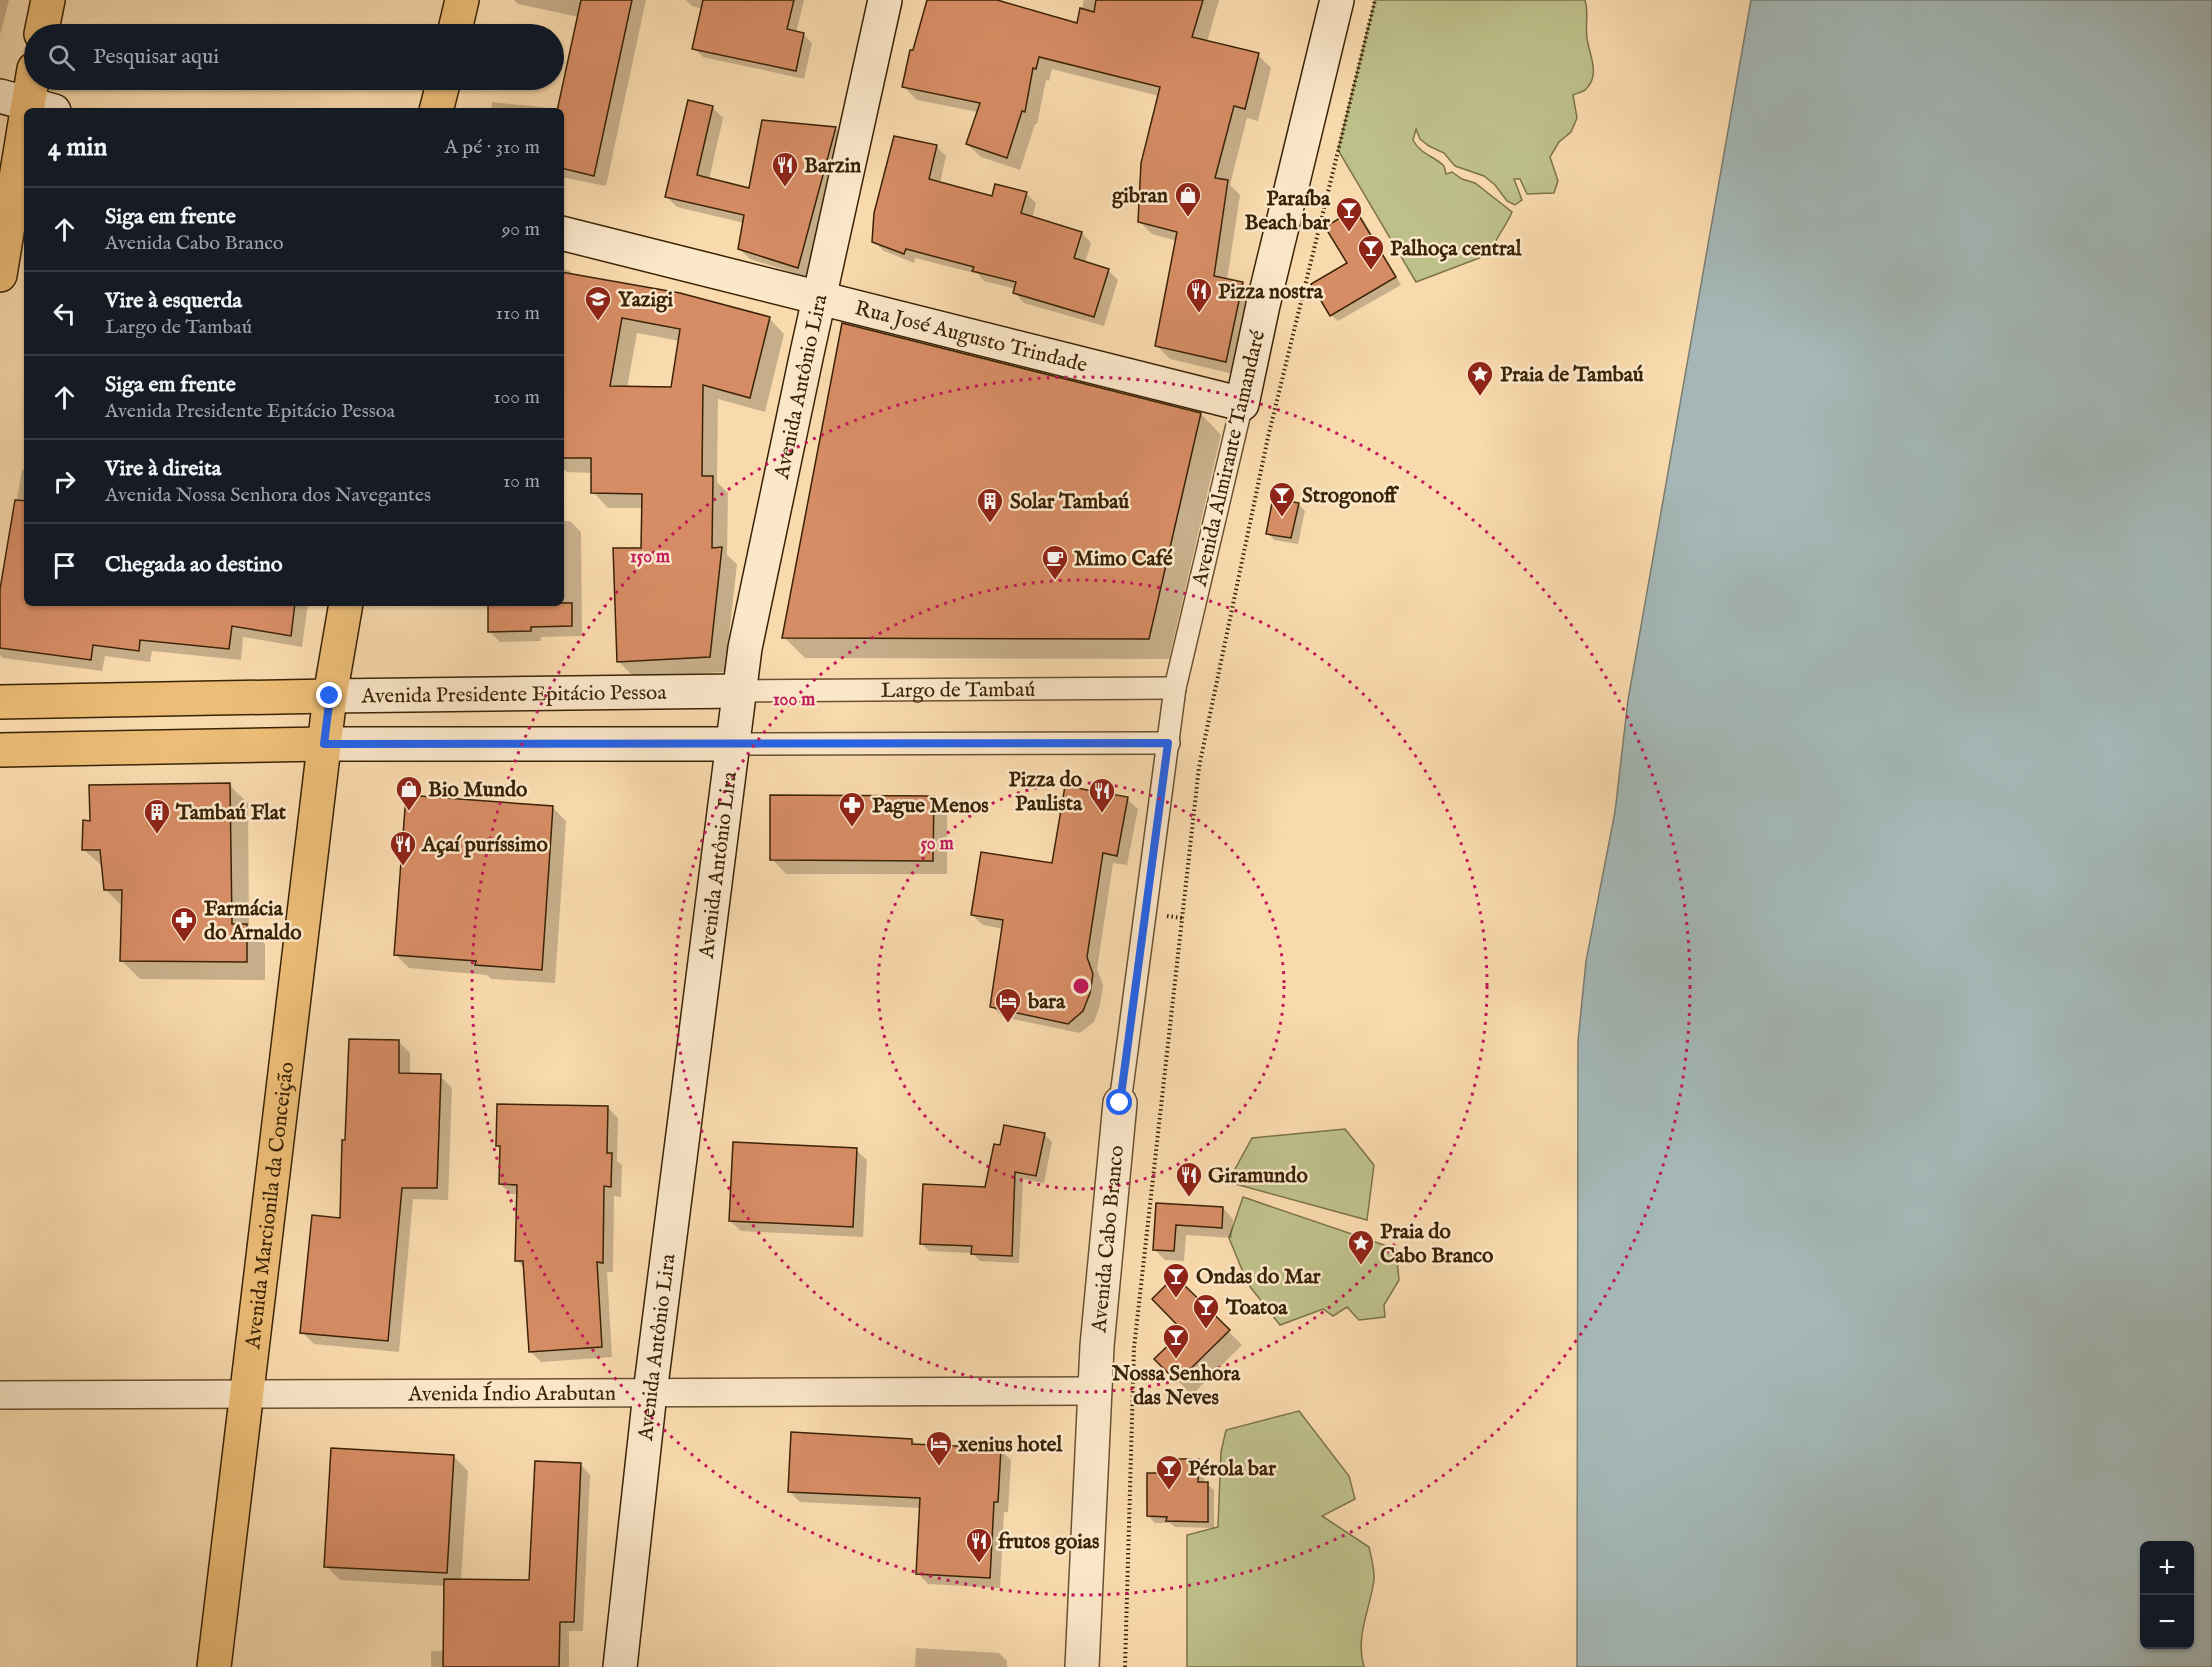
<!DOCTYPE html>
<html lang="pt">
<meta charset="utf-8">
<style>
:root{--surface:#171b24;--page:#242831;--text:#f1f3f6;--muted:#9ea1a6;--line:#363941}
body{margin:0;font-family:"IM FELL English",serif;background:var(--page);color:var(--text)}
.controls{position:absolute;right:18px;bottom:18px;display:grid;overflow:hidden;border-radius:9px;box-shadow:0 2px 4px #0004}
.controls button{width:54px;height:54px;display:grid;place-items:center;padding:0;border:0;border-bottom:2px solid var(--line);background:var(--surface);color:var(--text);font:30px sans-serif}
.stop{position:absolute;width:18px;height:18px;margin:-14px;border:4px solid #2563eb;border-radius:50%;background:#fff}
.stop.end{background:#2563eb;border-color:#fff;box-shadow:0 2px 6px #0008}
.list{margin:0;padding:0;list-style:none}
h2{display:flex;justify-content:space-between;align-items:center;height:78px;margin:0;padding:0 24px;font-size:26px}
h2 small{font-size:20px;font-weight:400;color:var(--muted)}
.list li{display:grid;grid-template-columns:39px 1fr auto;gap:18px;align-items:center;box-sizing:border-box;height:84px;padding:0 24px;border-top:2px solid var(--line)}
.list b{display:block;font-size:22px;white-space:nowrap}
.list p{margin:0;font-size:20px;white-space:nowrap;color:var(--muted)}
.list em{font-size:20px;font-style:normal;color:var(--muted)}
.icon{flex:none;width:33px;height:33px;fill:none;stroke:currentColor;stroke-width:2;stroke-linecap:round;stroke-linejoin:round}
.map{position:relative;flex:none;width:2212px;height:1667px;overflow:hidden}
.search{position:absolute;background:var(--surface);box-shadow:0 2px 4px #0004;left:24px;top:24px;width:540px;height:66px;display:flex;align-items:center;gap:15px;box-sizing:border-box;padding:0 21px;border-radius:33px;color:var(--muted);font-size:22px}
.panel{position:absolute;background:var(--surface);box-shadow:0 2px 4px #0004;left:24px;top:108px;width:540px;height:498px;border-radius:9px}
.map>svg:first-child{display:block}
</style>
<div class="map">
<svg width="2212" height="1667" viewBox="0 0 2212 1667">
<rect width="100%" height="100%" fill="#f9daad"/>
<filter id="stains"><feTurbulence type="fractalNoise" baseFrequency=".00333" numOctaves="4"/><feColorMatrix values="0 0 0 0 .2 0 0 0 0 .09 0 0 0 0 .02 0 0 0 .5 -.17"/></filter>
<radialGradient id="worn" r=".72"><stop offset=".6" stop-color="#630" stop-opacity="0"/><stop offset="1" stop-color="#630" stop-opacity=".3"/></radialGradient>
<g fill="#bec08a" stroke="#7c7248" stroke-width="1.5">
<path d="M1375,0h210c4,13 0,25 2,38 2,16 14,37 -1,51 -2,3 -9,4 -13,6l4,23 -6,14 -12,10 -9,15 8,24 -4,12 -27,1 -7,-15h-6l8,21 -7,5 -8,-4 -12,-16 -11,-9 -29,-10 -11,-13 -15,-7 -9,-7 -4,-10 -3,11c7,14 21,16 31,26l2,8 6,-2 10,7 13,4 37,29c-6,15 -17,26 -22,42l-74,28 -78,-132z"/>
<path d="M1345,1129l29,36 -7,55 -139,-38 24,-44z"/>
<path d="M1243,1197l153,52 3,31 -15,25 1,12 -26,3 -12,-13 -14,9 -10,-7 -43,16 -32,-41 -19,-46z"/>
<path d="M1299,1411l50,65 6,23 -33,17 47,31c2,10 6,23 5,33 -4,29 -19,57 -10,87h-177v-132l31,-8 3,-75 5,-22z"/>
</g>
<path fill="#a4b7b6" stroke="#7a7c6f" stroke-width="1.5" fill-rule="evenodd" d="M1751,0h461v1667h-635l1,-626 8,-80 29,-149 13,-112zM2144,1546h46v98h-46z"/>
<g fill="#0003" fill-rule="evenodd">
<path d="M0,0h9l-9,35z"/>
<path d="M514,0h132l-40,186 -45,-9v-66h-70l1,-9 67,7 20,-92 -61,-13z"/>
<path d="M686,0h118l-8,33 7,1 9,9 -8,36 -101,-22 -9,-9 9,-39 -11,-3z"/>
<path d="M928,0h63l87,25 6,-25h135l-12,42 51,13 13,13 -13,53 -11,-3 -17,67 10,10 -13,85 15,3 13,13 -17,79 -68,-16 -13,-13 20,-105 -25,-7 -13,-13 20,-125 -107,-27 -3,12 -3,-1 -9,44h-2l-15,46 -39,-13 -14,-13 11,-32 -61,-12 -13,-13z"/>
<path d="M712,107l11,11 -14,62 42,10 84,-62 10,10 -36,140 -59,-19 -11,-10 5,-26 -67,-16 -11,-11z"/>
<path d="M936,146l10,10 -6,27 53,15 33,-5 10,10 -4,15 50,15 9,10 -6,20 23,7 10,10 -14,46 -80,-23 -9,-10 1,-4 -32,-8 -6,-7 -63,-16 -1,5 -30,-12 -10,-10z"/>
<path d="M1355,211l7,7 39,67 -63,36 -7,-6 18,-51z"/>
<path d="M561,269l9,2 5,5 194,42 15,16 -19,78 -47,-13 -1,83 11,11 -1,62 10,9 -12,108 -91,5 -16,-16 24,-111 1,-42h-35l-15,-16v-19l-26,-1 -6,-5zM637,333l43,8 -8,47h-45z"/>
<path d="M27,328v15l-3,-3z"/>
<path d="M1201,414l20,21 -52,224 -364,-1 -21,-21z"/>
<path d="M22,470h5v133h281l-6,44 -59,-10 -2,23 -89,-9 -2,11 -45,-6 -3,15 -99,-13 -3,-3v-57z"/>
<path d="M1298,504l7,7 -7,33 -24,-4 -6,-7z"/>
<path d="M561,521h9l11,11 1,104 -41,1v4l-41,1 -11,-11v-28h72z"/>
<path d="M229,785l19,18 1,125 16,16v36l-125,-1 -18,-18 1,-54 -18,-18 -2,-22 -20,-18z"/>
<path d="M933,797l14,15v62h-161l-14,-15z"/>
<path d="M1127,799l11,10 -11,56 -14,-2 -16,106 6,16 -3,20 -6,17 -14,11 -77,-16 -11,-10 12,-78 -21,-4 -11,-10 81,-50z"/>
<path d="M552,807l14,14 -11,162 -64,-4 -4,-4 -78,-7 -14,-14z"/>
<path d="M398,1041l12,12v22l30,1 12,12 -4,112 -35,-1 -14,153 -85,-8 -12,-12 40,-113 4,-77z"/>
<path d="M608,1108l10,10 -1,43 5,4 -1,32 -7,-1 -1,76h-6l5,85 -71,5 -11,-11 -5,-82 -8,-9 2,-66h-8l-11,-10 1,-35 -3,-4z"/>
<path d="M1044,1134l8,8 -8,41 -21,-4 -4,84 -39,-2 -8,-8 -43,-2 -8,-8 65,-54 15,-42z"/>
<path d="M856,1150l11,10 -4,77 -122,-6 -11,-10z"/>
<path d="M1157,1204l66,4 10,11 -1,19 -46,-3 -2,26 -19,-1 -11,-11z"/>
<path d="M1175,1278l67,67 -50,50 -36,-36 29,-28z"/>
<path d="M912,1440l5,5 83,5 11,10 -3,52h-4l-4,76 -72,-4 -10,-11 3,-65 -121,-6 -11,-11z"/>
<path d="M454,1457l14,14 -7,109 69,1 50,-117 10,11 -7,156h-14v36h-138v-16h14v-65l-105,-6 -14,-14z"/>
<path d="M1198,1461l7,7 -1,16h3l7,6v38l-39,-1 -5,-4h-15l-7,-7 24,-42z"/>
<path d="M916,1648l83,5 8,8v6h-92z"/>
</g>
<g fill="#d68c64" stroke="#3a2305" stroke-width="1.5" fill-rule="evenodd">
<path d="M581,0h51l-38,176 -33,-8v-57h-4z"/>
<path d="M703,0h91l-7,29 17,4 -8,38 -104,-22z"/>
<path d="M927,0h70l80,23 3,-15 14,4 2,-12h107l-11,37 67,16 -14,56 -11,-3 -19,72 13,2 -14,96 29,6 -17,80 -71,-16 22,-114 -39,-10 3,-59 19,-76 -121,-30 -3,12 -3,-1 -8,44 -3,-1 -15,47 -41,-14 14,-41 -78,-16 8,-37h3z"/>
<path d="M688,100l25,6 -16,69 52,13 13,-68 74,7 -38,141 -60,-19 6,-34 -79,-18z"/>
<path d="M894,136l43,9 -8,34 63,17 3,-12 32,8 -6,21 61,19 -8,26 35,11 -15,48 -81,-24 3,-11 -44,-11 2,-4 -68,-18 -2,5 -32,-12 2,-29z"/>
<path d="M1355,209l41,68 -66,39 -19,-32 36,-21 -22,-36z"/>
<path d="M561,272l119,21 90,24 -20,81 -47,-13 -1,91h11l-1,72 10,-1 -12,110 -93,5 -4,-114h28l1,-54 -51,-1v-35h-30zM622,318l58,11 -9,58 -61,-1z"/>
<path d="M842,323l359,90 -52,226 -367,-1z"/>
<path d="M1273,498l26,5 -8,35 -25,-4z"/>
<path d="M15,500l12,1v102h268l-4,33 -59,-10 -3,23 -89,-9 -1,11 -46,-6 -2,15 -91,-12v-59z"/>
<path d="M488,603h84v23l-41,1v4l-43,1z"/>
<path d="M230,783l2,141h15v38l-127,-1 2,-71h-18l-4,-40h-18l1,-30 7,1 -1,-36z"/>
<path d="M1065,786l63,11 -11,59 -14,-3 -16,104 6,17 -3,19 -7,18 -15,13 -78,-17 13,-87 -32,-5 10,-63 71,11z"/>
<path d="M406,795l147,11 -11,164 -67,-5 1,-4 -82,-6z"/>
<path d="M770,795l164,1 -1,65 -163,-1z"/>
<path d="M349,1039l50,1v33l42,1 -4,114h-35l-14,153 -88,-8 12,-118 28,3 2,-78h3z"/>
<path d="M497,1104l111,2 -1,47h5l-1,34 -7,-1 -1,77 -6,-1 5,85 -73,5 -6,-91h-8l2,-76 -18,-1 1,-38h-4z"/>
<path d="M1004,1125l41,8 -9,43 -21,-4 -3,84 -41,-2 1,-8 -52,-2 3,-60 62,3 9,-43 6,1z"/>
<path d="M733,1142l124,6 -4,79 -124,-6z"/>
<path d="M1156,1203l67,4 -1,21 -46,-3 -2,26 -21,-1z"/>
<path d="M1175,1276l55,54 -53,52 -23,-23 29,-28 -31,-32z"/>
<path d="M791,1432l121,7v5l89,4 -3,54h-4l-4,76 -74,-4 4,-76 -132,-6z"/>
<path d="M331,1448l123,7 -7,118 -123,-6z"/>
<path d="M1170,1459h29l-1,23h10v40l-42,-1 1,-4 -20,-1v-43h23z"/>
<path d="M535,1461l46,2 -7,159h-14l-1,45h-116l1,-88 85,1z"/>
</g>
<g fill="none" stroke-linecap="round" stroke-linejoin="round">
<g stroke="#6a512f" stroke-width="24">
<g id="pedestrian">
<path id="s1" d="M740,691l435,-3"/>
<path d="M733,744l436,-1"/>
<path d="M1120,1103l55,-415 67,-284"/>
</g>
</g>
<g stroke="#6a512f" stroke-width="30">
<g id="minor">
<path id="s2" d="M0,1395l1094,-4"/>
</g>
</g>
<g stroke="#6a512f" stroke-width="36">
<g id="tertiary">
<path id="s3" d="M1082,1667l15,-321 23,-243"/>
</g>
</g>
<g stroke="#3a2305" stroke-width="36">
<g id="secondary">
<path d="M0,96l54,15"/>
<path id="s4" d="M561,233l681,171 21,-99 74,-305"/>
<path id="s5" d="M330,696l410,-5"/>
<path d="M324,744h409"/>
<path id="s6" d="M620,1667l30,-274 95,-745 62,-295 78,-353"/>
</g>
</g>
<g stroke="#3a2305" stroke-width="36">
<g id="primary">
<path d="M41,34l7,-34"/>
<path d="M454,34l8,-34"/>
<path d="M27,111l7,-42"/>
<path d="M436,111l8,-31"/>
<path d="M0,275l27,-164"/>
<path d="M0,702l330,-6"/>
<path d="M0,750l324,-6"/>
<path id="s7" d="M214,1667l116,-971 16,-93"/>
</g>
</g>
<g stroke="#3a2305" stroke-width="4" stroke-dasharray="1.5 3" stroke-linecap="butt">
<path d="M1167,916l15,2"/>
<path d="M1125,1667l9,-319 65,-581 69,-330 107,-437"/>
</g>
<use href="#pedestrian" stroke="#fbe7ca" stroke-width="21"/>
<use href="#minor" stroke="#fbe7ca" stroke-width="27"/>
<use href="#tertiary" stroke="#fbe7ca" stroke-width="33"/>
<use href="#secondary" stroke="#fbe7ca" stroke-width="33"/>
<use href="#primary" stroke="#ecbd76" stroke-width="33"/>
</g>
<g fill="none" stroke-linecap="round" stroke-linejoin="round">
<path stroke="#2563eb" stroke-width="8" d="M330,696l-6,48 844,-1 -48,360"/>
</g>
<g fill="none" stroke="#c2185b" stroke-width="3" stroke-dasharray="3 6">
<circle cx="1081" cy="986" r="203"/>
<circle cx="1081" cy="986" r="406"/>
<circle cx="1081" cy="986" r="609"/>
</g>
<defs>
<g id="restaurant-pin" transform="scale(1.35)"><path d="M0 17L-7.5 6A9.5 9.5 0 1 1 7.5 6Z" fill="#8f2418" stroke="#fbe7ca"/><path d="M-5-6h1v4h1v-4h1v4h1v-4h1v5L-1.5 .5V6h-2V.5L-5-1ZM5-6V6H3V1.5H1.5Q1.5-4 5-6Z" fill="#fff"/></g>
<g id="shop-pin" transform="scale(1.35)"><path d="M0 17L-7.5 6A9.5 9.5 0 1 1 7.5 6Z" fill="#8f2418" stroke="#fbe7ca"/><path d="M-5-2.5h2.3a2.7 3.5 0 0 1 5.4 0H5L5.5 6h-11ZM-1.5-2.5h3a1.5 2.3 0 0 0-3 0Z" fill="#fff"/></g>
<g id="bar-pin" transform="scale(1.35)"><path d="M0 17L-7.5 6A9.5 9.5 0 1 1 7.5 6Z" fill="#8f2418" stroke="#fbe7ca"/><path d="M-6-5H6L.8 .8V4.5H3.5V6h-7V4.5H-.8V.8Z" fill="#fff"/></g>
<g id="school-pin" transform="scale(1.35)"><path d="M0 17L-7.5 6A9.5 9.5 0 1 1 7.5 6Z" fill="#8f2418" stroke="#fbe7ca"/><path d="M0-5L7-2L0 1L-7-2ZM-4 1L0 2.5L4 1V4Q0 6-4 4Z" fill="#fff"/></g>
<g id="sight-pin" transform="scale(1.35)"><path d="M0 17L-7.5 6A9.5 9.5 0 1 1 7.5 6Z" fill="#8f2418" stroke="#fbe7ca"/><path d="M0-6L1.8-2.2L6-1.7L2.9 1.2L3.7 5.4L0 3.3L-3.7 5.4L-2.9 1.2L-6-1.7L-1.8-2.2Z" fill="#fff"/></g>
<g id="building-pin" transform="scale(1.35)"><path d="M0 17L-7.5 6A9.5 9.5 0 1 1 7.5 6Z" fill="#8f2418" stroke="#fbe7ca"/><path d="M-4-6H4V6H1V3H-1V6H-4ZM-2.5-4.3h1.7v1.8h-1.7ZM.8-4.3h1.7v1.8H.8ZM-2.5-1h1.7V.8h-1.7ZM.8-1h1.7V.8H.8Z" fill="#fff"/></g>
<g id="cafe-pin" transform="scale(1.35)"><path d="M0 17L-7.5 6A9.5 9.5 0 1 1 7.5 6Z" fill="#8f2418" stroke="#fbe7ca"/><path d="M-5.5-4.5H6V0H3Q3 3.5 0 3.5H-2.5Q-5.5 3.5-5.5 0ZM3-3.2v2h1.7v-2ZM-6 4.5H4V6H-6Z" fill="#fff"/></g>
<g id="pharmacy-pin" transform="scale(1.35)"><path d="M0 17L-7.5 6A9.5 9.5 0 1 1 7.5 6Z" fill="#8f2418" stroke="#fbe7ca"/><path d="M-2-6h4v4h4v4h-4v4h-4v-4h-4v-4h4Z" fill="#fff"/></g>
<g id="hotel-pin" transform="scale(1.35)"><path d="M0 17L-7.5 6A9.5 9.5 0 1 1 7.5 6Z" fill="#8f2418" stroke="#fbe7ca"/><path d="M-6-4.5h1.5V1H6V5H4.5V3h-9V5H-6ZM-4 0a1.8 1.8 0 1 1 3.6 0ZM.5 0V-2.5h3Q6-2.5 6 0Z" fill="#fff"/></g>
</defs>
<g fill-rule="evenodd">
<use href="#restaurant-pin" x="785" y="165"/>
<use href="#shop-pin" x="1188" y="195"/>
<use href="#bar-pin" x="1349" y="210"/>
<use href="#bar-pin" x="1371" y="248"/>
<use href="#restaurant-pin" x="1199" y="291"/>
<use href="#school-pin" x="598" y="299"/>
<use href="#sight-pin" x="1480" y="374"/>
<use href="#bar-pin" x="1282" y="495"/>
<use href="#building-pin" x="990" y="501"/>
<use href="#cafe-pin" x="1055" y="558"/>
<use href="#shop-pin" x="409" y="789"/>
<use href="#restaurant-pin" x="1102" y="791"/>
<use href="#pharmacy-pin" x="852" y="805"/>
<use href="#building-pin" x="157" y="812"/>
<use href="#restaurant-pin" x="403" y="844"/>
<use href="#pharmacy-pin" x="184" y="920"/>
<use href="#hotel-pin" x="1008" y="1001"/>
<use href="#restaurant-pin" x="1189" y="1175"/>
<use href="#sight-pin" x="1361" y="1243"/>
<use href="#bar-pin" x="1176" y="1276"/>
<use href="#bar-pin" x="1206" y="1307"/>
<use href="#bar-pin" x="1176" y="1337"/>
<use href="#hotel-pin" x="939" y="1444"/>
<use href="#bar-pin" x="1169" y="1468"/>
<use href="#restaurant-pin" x="979" y="1541"/>
</g>
<g text-anchor="middle" stroke-width="5" stroke-linejoin="round" paint-order="stroke">
<g font-size="21" font-weight="bold" fill="#3a2305" stroke="#fbe7ca" text-anchor="start">
<text x="804" y="172">Barzin</text>
<text x="1168" y="202" text-anchor="end">gibran</text>
<text x="1330" y="205" text-anchor="end">Paraíba<tspan x="1330" dy="24">Beach bar</tspan></text>
<text x="1390" y="255">Palhoça central</text>
<text x="1218" y="298">Pizza nostra</text>
<text x="618" y="306">Yazigi</text>
<text x="1500" y="381">Praia de Tambaú</text>
<text x="1302" y="502">Strogonoff</text>
<text x="1010" y="508">Solar Tambaú</text>
<text x="1074" y="565">Mimo Café</text>
<text x="1082" y="786" text-anchor="end">Pizza do<tspan x="1082" dy="24">Paulista</tspan></text>
<text x="428" y="796">Bio Mundo</text>
<text x="872" y="812">Pague Menos</text>
<text x="176" y="819">Tambaú Flat</text>
<text x="422" y="851">Açaí puríssimo</text>
<text x="204" y="915">Farmácia<tspan x="204" dy="24">do Arnaldo</tspan></text>
<text x="1028" y="1008">bara</text>
<text x="1208" y="1182">Giramundo</text>
<text x="1380" y="1238">Praia do<tspan x="1380" dy="24">Cabo Branco</tspan></text>
<text x="1196" y="1283">Ondas do Mar</text>
<text x="1226" y="1314">Toatoa</text>
<text x="1176" y="1380" text-anchor="middle">Nossa Senhora<tspan x="1176" dy="24">das Neves</tspan></text>
<text x="958" y="1451">xenius hotel</text>
<text x="1188" y="1475">Pérola bar</text>
<text x="998" y="1548">frutos goias</text>
</g>
<g font-size="21" fill="#3a2305" stroke="#fbe7ca">
<text dy="7" stroke="none"><textPath href="#s4" startOffset="423">Rua José Augusto Trindade</textPath></text>
<text dy="7" stroke="none"><textPath href="#s6" startOffset="1294">Avenida Antônio Lira</textPath></text>
<text transform="translate(1228 458) rotate(-77)" y="7">Avenida Almirante Tamandaré</text>
<text dy="7" stroke="none"><textPath href="#s1" startOffset="218">Largo de Tambaú</textPath></text>
<text dy="7" stroke="none"><textPath href="#s5" startOffset="184">Avenida Presidente Epitácio Pessoa</textPath></text>
<text dy="7" stroke="none"><textPath href="#s6" startOffset="808">Avenida Antônio Lira</textPath></text>
<text dy="7" stroke="none"><textPath href="#s7" startOffset="465">Avenida Marcionila da Conceição</textPath></text>
<text dy="7" stroke="none"><textPath href="#s3" startOffset="429">Avenida Cabo Branco</textPath></text>
<text dy="7" stroke="none"><textPath href="#s6" startOffset="322">Avenida Antônio Lira</textPath></text>
<text dy="7" stroke="none"><textPath href="#s2" startOffset="512">Avenida Índio Arabutan</textPath></text>
</g>
</g>
<circle cx="1081" cy="986" r="9" fill="#c2185b" stroke="#fbe7ca" stroke-width="3"/>
<g font-size="18" text-anchor="middle" font-weight="bold" fill="#c2185b" stroke="#fbe7ca" stroke-width="5" stroke-linejoin="round" paint-order="stroke">
<text x="650" y="562">150 m</text>
<text x="794" y="705">100 m</text>
<text x="937" y="849">50 m</text>
</g>
<rect width="100%" height="100%" filter="url(#stains)"/>
<rect width="100%" height="100%" fill="url(#worn)"/>
</svg>
<div class="controls">
<button>+</button>
<button>−</button>
</div>
<div class="stop" style="left:1120px;top:1103px"></div>
<div class="stop end" style="left:330px;top:696px"></div>
<div class="search"><svg class="icon" aria-label="search" viewBox="0 0 24 24"><circle cx="10" cy="10" r="6"/><path d="M15 15l6 6"/></svg>Pesquisar aqui</div>
<section class="panel">
<h2>4 min<small>A pé · 310 m</small></h2>
<ul class="list">
<li><svg class="icon" aria-label="ahead" viewBox="0 0 24 24"><path d="M12 20V5M6 11l6-6 6 6"/></svg><div><b>Siga em frente</b><p>Avenida Cabo Branco</p></div><em>90 m</em></li>
<li><svg class="icon" aria-label="left" viewBox="0 0 24 24"><path d="M17 20v-9H6M10 6l-5 5 5 5"/></svg><div><b>Vire à esquerda</b><p>Largo de Tambaú</p></div><em>110 m</em></li>
<li><svg class="icon" aria-label="ahead" viewBox="0 0 24 24"><path d="M12 20V5M6 11l6-6 6 6"/></svg><div><b>Siga em frente</b><p>Avenida Presidente Epitácio Pessoa</p></div><em>100 m</em></li>
<li><svg class="icon" aria-label="right" viewBox="0 0 24 24"><path d="M7 20v-9h11M14 6l5 5-5 5"/></svg><div><b>Vire à direita</b><p>Avenida Nossa Senhora dos Navegantes</p></div><em>10 m</em></li>
<li><svg class="icon" aria-label="arrive" viewBox="0 0 24 24"><path d="M6 21V4h12l-3 4 3 4H6"/></svg><div><b>Chegada ao destino</b></div></li>
</ul>
</section>
</div>
